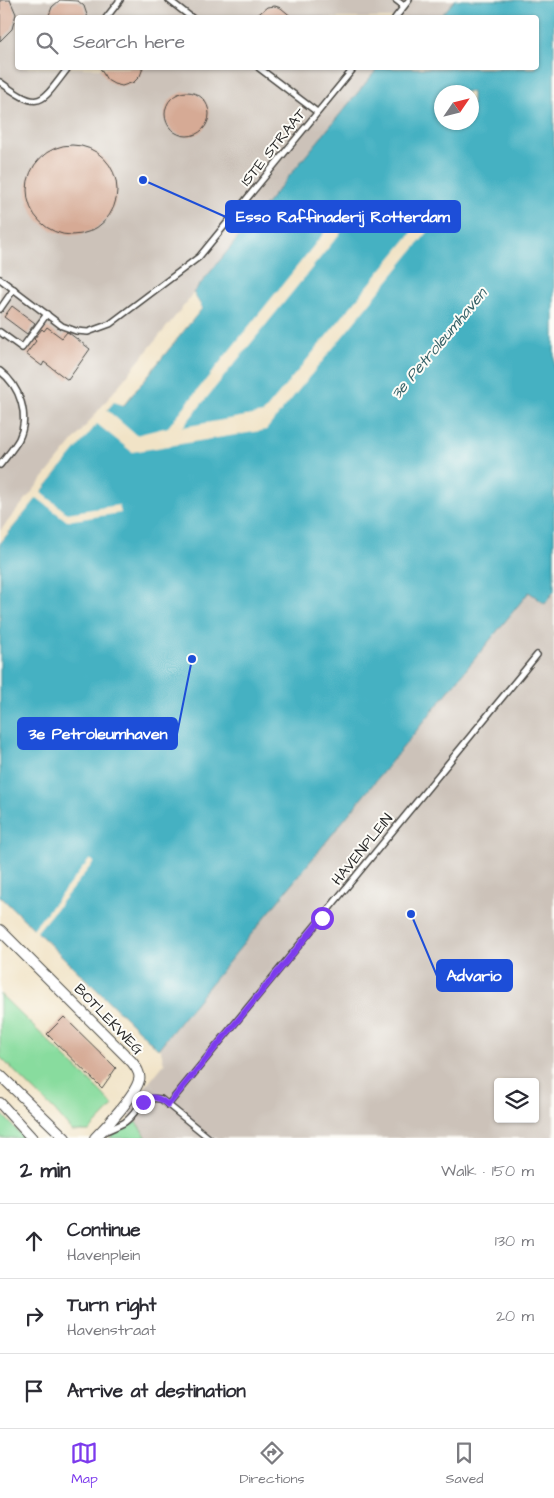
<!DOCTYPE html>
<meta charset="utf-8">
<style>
:root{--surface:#fff;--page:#f2f2f3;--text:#2b2b33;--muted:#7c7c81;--line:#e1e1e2;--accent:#7c3aed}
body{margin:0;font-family:"Architects Daughter",sans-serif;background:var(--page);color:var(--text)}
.controls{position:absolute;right:15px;bottom:15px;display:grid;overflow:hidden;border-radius:5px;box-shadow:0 1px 4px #0004}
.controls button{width:45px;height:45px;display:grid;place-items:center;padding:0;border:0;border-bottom:1px solid var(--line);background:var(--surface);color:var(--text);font:25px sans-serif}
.compass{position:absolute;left:434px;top:85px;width:45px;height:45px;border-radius:50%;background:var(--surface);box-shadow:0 1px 4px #0004;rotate:55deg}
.stop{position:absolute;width:15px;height:15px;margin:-11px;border:4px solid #7c3aed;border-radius:50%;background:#fff}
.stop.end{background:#7c3aed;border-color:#fff;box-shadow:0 1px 5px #0008}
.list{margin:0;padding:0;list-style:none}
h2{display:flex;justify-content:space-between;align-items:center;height:65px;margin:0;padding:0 20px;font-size:21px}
h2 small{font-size:16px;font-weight:400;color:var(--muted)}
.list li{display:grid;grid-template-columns:32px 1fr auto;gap:15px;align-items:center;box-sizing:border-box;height:75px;padding:0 20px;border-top:1px solid var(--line)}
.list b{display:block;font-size:19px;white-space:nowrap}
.list p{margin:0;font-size:16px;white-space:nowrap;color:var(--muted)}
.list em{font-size:16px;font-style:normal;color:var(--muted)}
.icon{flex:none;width:28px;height:28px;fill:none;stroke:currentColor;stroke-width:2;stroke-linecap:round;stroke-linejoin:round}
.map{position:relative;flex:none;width:554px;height:1138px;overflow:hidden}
.search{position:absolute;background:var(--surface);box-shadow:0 1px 4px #0004;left:15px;right:15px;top:15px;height:55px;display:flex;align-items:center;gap:12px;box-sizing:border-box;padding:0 18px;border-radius:5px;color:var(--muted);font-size:19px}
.sheet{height:290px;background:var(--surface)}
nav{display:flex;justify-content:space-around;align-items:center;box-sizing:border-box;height:70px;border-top:1px solid var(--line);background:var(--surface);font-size:14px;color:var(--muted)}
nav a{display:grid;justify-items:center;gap:2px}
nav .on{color:var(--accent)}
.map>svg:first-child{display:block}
</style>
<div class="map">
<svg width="554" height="1138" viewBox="0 0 554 1138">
<rect width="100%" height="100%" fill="#fdfcf7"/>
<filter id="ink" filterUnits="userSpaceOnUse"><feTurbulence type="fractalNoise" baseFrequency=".02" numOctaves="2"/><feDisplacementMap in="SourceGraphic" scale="10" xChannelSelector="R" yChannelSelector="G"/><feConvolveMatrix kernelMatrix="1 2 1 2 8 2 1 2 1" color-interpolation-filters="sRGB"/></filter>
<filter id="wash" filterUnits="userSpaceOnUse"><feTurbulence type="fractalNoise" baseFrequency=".0096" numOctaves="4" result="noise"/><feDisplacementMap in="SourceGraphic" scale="20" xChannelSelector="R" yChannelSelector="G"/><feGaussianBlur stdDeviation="1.12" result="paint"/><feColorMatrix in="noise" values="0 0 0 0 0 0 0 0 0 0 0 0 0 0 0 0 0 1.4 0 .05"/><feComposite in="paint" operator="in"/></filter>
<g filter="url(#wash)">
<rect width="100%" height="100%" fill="#f1e3c6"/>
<g fill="#ccc2b9" fill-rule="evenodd">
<path d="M0,0h455l-15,18h-422v50h360l-378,463z"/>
<path d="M529,591l18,8 7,-8v547h-407l-11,-16 -11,-10 39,-48 -4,-17zM498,1082h37v37h-37z"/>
</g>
<g fill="#88dc9e" stroke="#5a8464">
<path d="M0,994l102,99 11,13 -24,25h-17l-17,-20 -55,-54z"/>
<path d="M0,1112l24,26h-24z"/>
<path d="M136,1122l11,16h-38l8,-7z"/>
</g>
<path fill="#45b1c2" stroke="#386e76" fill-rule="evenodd" d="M455,0h99v591l-9,13 -16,-12 -371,457 -158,-153v-353l114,-142 10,4 78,-97 -9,-15 185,-225h158v-50l-96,-1zM442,92h30v30h-30z"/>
<g fill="#f1e3c6">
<path d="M340,213l10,8 -167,206 80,-14 160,-194 9,8 -166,203 -134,22 -35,-28 -56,68 26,21 52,-8 2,8 -54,8 -30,-23 -37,45v-4l112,-139 2,-1 9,3 76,-95 -8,-12 2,-2 9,15 -79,97 -9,-3 -7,8 29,25 32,-8z"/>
<path d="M90,859l4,3 -58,71 -4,-3z"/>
</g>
<g id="blocks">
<g fill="#d6aa95">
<path d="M0,0h10l6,14 -4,15 -12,12z"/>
<path d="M60,0l18,1 6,5 4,12h-40l4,-11z"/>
<path d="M275,6l6,2 12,10h-39l13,-11z"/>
<path d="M100,68h43l-3,8 -6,6 -12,4 -8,-2 -7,-4z"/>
<circle cx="187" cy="114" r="22"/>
<circle cx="72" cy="190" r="45"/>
<path d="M12,306l23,17 -8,11 -23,-17z"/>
<path d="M47,327l15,11 5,-6 2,1 21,16 -22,31 -24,-18 -2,4 -16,-12 10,-13 -2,-2 8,-10 2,2z"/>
<path d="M64,1017l52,51 -14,20 -55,-54z"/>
</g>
</g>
</g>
<g filter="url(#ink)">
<use href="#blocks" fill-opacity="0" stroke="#494742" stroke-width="1"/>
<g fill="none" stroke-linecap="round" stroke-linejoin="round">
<g stroke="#494742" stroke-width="8">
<g id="lane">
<path d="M169,0l23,18"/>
<path d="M396,0l8,6"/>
<path d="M106,18l14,-18"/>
<path d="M395,18l14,-18"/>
<path d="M259,68l58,44"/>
<path d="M0,82c41,30 40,22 68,-14"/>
<path d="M0,279l62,47 14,5 12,1 22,-8 89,-67 155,-189"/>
<path d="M0,309l14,-20"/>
<path d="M0,332l22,16 25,-34"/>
<path d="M0,371c20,15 30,45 19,68 -5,9 -13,18 -19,26"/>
<path d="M168,1105l369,-450"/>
<path d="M106,1131c6,-3 13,-5 19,-9 14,-10 15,-27 36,-23l48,39"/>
</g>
</g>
<g stroke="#494742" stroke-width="12">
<g id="street">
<path d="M0,930l132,132c4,5 9,12 7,18 -3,14 -33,47 -44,58"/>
<path d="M0,1075l65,63"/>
<path d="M0,1103l32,35"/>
</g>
</g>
<use href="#lane" stroke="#fff" stroke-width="5"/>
<use href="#street" stroke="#fff" stroke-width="10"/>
</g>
</g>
<g fill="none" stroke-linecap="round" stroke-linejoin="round" filter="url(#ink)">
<path stroke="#7c3aed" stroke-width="6" d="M143,1102c9,-8 17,-4 25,3l154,-187"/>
</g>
<g text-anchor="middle" stroke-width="4" stroke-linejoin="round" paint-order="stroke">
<g font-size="15" fill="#2b2b2b" stroke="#fdfcf7">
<text transform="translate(273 147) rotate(-51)" y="5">1STE STRAAT</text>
<text transform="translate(362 849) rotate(-51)" y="5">HAVENPLEIN</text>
<text transform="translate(109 1019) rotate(46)" y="5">BOTLEKWEG</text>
</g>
<g font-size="16" font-style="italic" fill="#356167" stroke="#fdfcf7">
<text transform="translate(438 343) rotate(-50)" y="6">3e Petroleumhaven</text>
</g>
</g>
<path fill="none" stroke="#1d4ed8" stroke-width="2" d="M143 180L226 217M192 659L177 734M411 914L437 976"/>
<g fill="#1d4ed8" stroke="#fdfcf7" stroke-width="2">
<circle cx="143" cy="180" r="5"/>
<circle cx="192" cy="659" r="5"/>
<circle cx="411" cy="914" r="5"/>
</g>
<g fill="#1d4ed8" stroke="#1d4ed8" stroke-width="2">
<rect x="226" y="201" width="234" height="31" rx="5"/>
<rect x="18" y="718" width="159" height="31" rx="5"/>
<rect x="437" y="960" width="75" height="31" rx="5"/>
</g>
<g font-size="16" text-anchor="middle" font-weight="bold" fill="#fff">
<text x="343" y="222">Esso Rafﬁnaderij Rotterdam</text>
<text x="98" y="739">3e Petroleumhaven</text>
<text x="474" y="981">Advario</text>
</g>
</svg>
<div class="controls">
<button><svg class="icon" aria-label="layers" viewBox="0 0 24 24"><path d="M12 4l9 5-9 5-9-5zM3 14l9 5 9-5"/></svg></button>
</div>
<svg class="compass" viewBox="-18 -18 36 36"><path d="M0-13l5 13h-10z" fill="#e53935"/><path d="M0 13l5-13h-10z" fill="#7c7c81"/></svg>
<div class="stop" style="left:322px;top:918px"></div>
<div class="stop end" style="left:143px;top:1102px"></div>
<div class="search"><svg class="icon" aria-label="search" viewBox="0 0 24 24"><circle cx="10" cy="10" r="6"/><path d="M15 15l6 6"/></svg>Search here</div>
</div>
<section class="sheet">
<h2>2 min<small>Walk · 150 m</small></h2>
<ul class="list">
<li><svg class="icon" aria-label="ahead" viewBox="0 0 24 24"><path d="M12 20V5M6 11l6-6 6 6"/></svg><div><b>Continue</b><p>Havenplein</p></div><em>130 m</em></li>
<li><svg class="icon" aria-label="right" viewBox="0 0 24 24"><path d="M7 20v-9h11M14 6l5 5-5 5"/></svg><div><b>Turn right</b><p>Havenstraat</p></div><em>20 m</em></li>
<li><svg class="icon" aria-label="arrive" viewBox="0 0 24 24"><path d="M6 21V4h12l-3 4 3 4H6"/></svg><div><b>Arrive at destination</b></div></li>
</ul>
</section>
<nav>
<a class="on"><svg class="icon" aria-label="map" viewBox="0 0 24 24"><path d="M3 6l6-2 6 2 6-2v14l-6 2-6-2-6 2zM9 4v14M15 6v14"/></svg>Map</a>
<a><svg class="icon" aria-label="directions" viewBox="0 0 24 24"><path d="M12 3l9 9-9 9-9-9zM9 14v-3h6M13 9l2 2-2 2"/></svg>Directions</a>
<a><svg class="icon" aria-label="saved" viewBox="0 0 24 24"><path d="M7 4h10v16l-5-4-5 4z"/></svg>Saved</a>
</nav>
